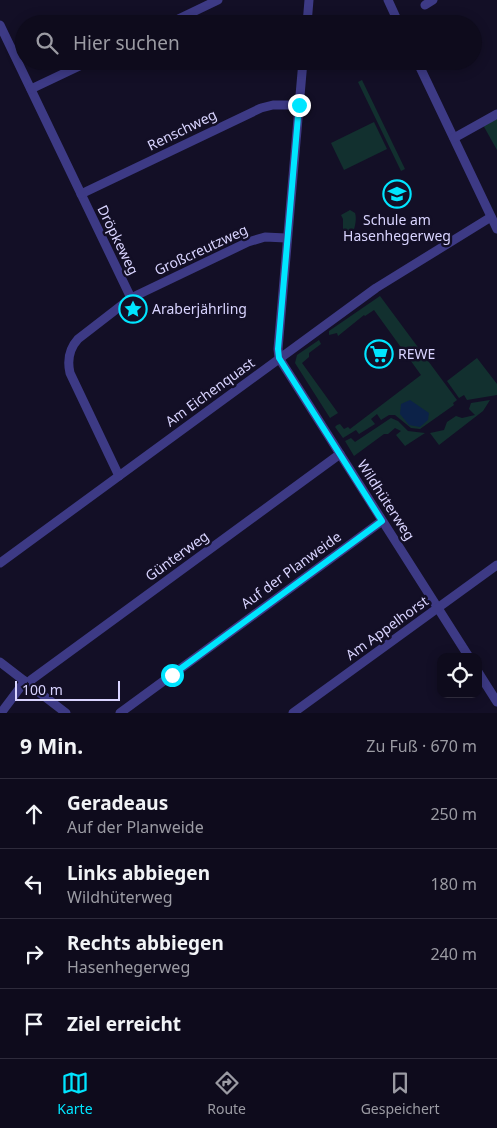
<!DOCTYPE html>
<html lang="de">
<meta charset="utf-8">
<style>
:root{--surface:#0e0b1c;--page:#1c1929;--text:#f1f3f6;--muted:#9b9ba3;--line:#2e2b3b;--accent:#00e5ff}
body{margin:0;font-family:"Noto Sans",sans-serif;background:var(--page);color:var(--text)}
.controls{position:absolute;right:15px;bottom:15px;display:grid;overflow:hidden;border-radius:10px;box-shadow:0 2px 12px #0003}
.controls button{width:45px;height:45px;display:grid;place-items:center;padding:0;border:0;border-bottom:1px solid var(--line);background:var(--surface);color:var(--text);font:25px sans-serif}
.scale{position:absolute;left:15px;bottom:12px;width:105px;box-sizing:border-box;padding-left:5px;border:2px solid #d9d4ff;border-top:0;font-size:14px;line-height:18px;white-space:nowrap;color:#d9d4ff;-webkit-text-stroke:4px #130f26;paint-order:stroke}
.stop{position:absolute;width:15px;height:15px;margin:-11px;border:4px solid #00e5ff;border-radius:50%;background:#fff}
.stop.end{background:#00e5ff;border-color:#fff;box-shadow:0 1px 5px #0008}
.list{margin:0;padding:0;list-style:none}
h2{display:flex;justify-content:space-between;align-items:center;height:65px;margin:0;padding:0 20px;font-size:21px}
h2 small{font-size:16px;font-weight:400;color:var(--muted)}
.list li{display:grid;grid-template-columns:32px 1fr auto;gap:15px;align-items:center;box-sizing:border-box;height:70px;padding:0 20px;border-top:1px solid var(--line)}
.list b{display:block;font-size:19px;white-space:nowrap}
.list p{margin:0;font-size:16px;white-space:nowrap;color:var(--muted)}
.list em{font-size:16px;font-style:normal;color:var(--muted)}
.icon{flex:none;width:28px;height:28px;fill:none;stroke:currentColor;stroke-width:2;stroke-linecap:round;stroke-linejoin:round}
.map{position:relative;flex:none;width:497px;height:713px;overflow:hidden}
.search{position:absolute;background:var(--surface);box-shadow:0 2px 12px #0003;left:15px;right:15px;top:15px;height:55px;display:flex;align-items:center;gap:12px;box-sizing:border-box;padding:0 18px;border-radius:28px;color:var(--muted);font-size:19px}
.sheet{height:345px;background:var(--surface)}
nav{display:flex;justify-content:space-around;align-items:center;box-sizing:border-box;height:70px;border-top:1px solid var(--line);background:var(--surface);font-size:14px;color:var(--muted)}
nav a{display:grid;justify-items:center;gap:2px}
nav .on{color:var(--accent)}
.map>svg:first-child{display:block}
</style>
<div class="map">
<svg width="497" height="713" viewBox="0 0 497 713">
<rect width="100%" height="100%" fill="#130f26"/>
<g fill="#12302f">
<path d="M362,80l43,89 -4,2 -43,-89z"/>
<path d="M497,117v33l-14,-25z"/>
<path d="M374,122l13,27 -43,21 -13,-27z"/>
<path d="M350,210l5,3c2,5 0,16 -3,21h-6l-3,-4v-11l-2,-4z"/>
<path d="M380,296l77,104 -4,3 1,2 -34,24 -9,-1 -16,-13h-6l-8,5 -4,-6 -6,5 4,5 -16,10 -3,-4 -13,8 -8,-11 2,-2 3,-1 4,5 4,-2 2,2 71,-54 -47,-65 -9,6 -1,-1 -26,21 -1,-3 -8,2v-4z"/>
<path d="M319,340l2,4 -12,9v4l-7,6 36,50 -8,5 -35,-55 2,-8z"/>
<path d="M477,358l20,26v11l-30,5 -3,-5 -5,3 -12,-17z"/>
<path d="M490,400l-7,11 -44,34 -9,-12 14,-3 3,-8 9,-6 6,2 13,-3 -6,-6 2,-6z"/>
<path d="M391,418l7,3 10,10 17,2 -20,13 -9,-11 5,-4 -6,-3 -7,6h-4l-30,22 -9,-15 6,-3 4,4z"/>
</g>
<path fill="#0c2248" d="M410,400l19,13 -1,7 -8,7 -11,-2 -9,-11 1,-10z"/>
<g fill="none" stroke-linecap="round" stroke-linejoin="round">
<g stroke="#3d3a85" stroke-width="9">
<path d="M388,0l11,24"/>
<path d="M425,5l8,-5"/>
<path d="M168,24l50,-24"/>
<path d="M307,24l2,-24"/>
<path d="M0,25l131,273 -53,41c-9,10 -11,21 -8,34l49,103"/>
<path d="M303,61l-25,288 1,9 190,299"/>
<path d="M417,61l80,168"/>
<path d="M31,89l59,-28"/>
<path d="M454,138l43,-24"/>
<path d="M81,194l180,-86 12,-3h26"/>
<path d="M131,298l117,-56 17,-5 21,1"/>
<path d="M0,563l376,-275 115,-71"/>
<path d="M0,662l66,51"/>
<path d="M478,672l19,30"/>
<path d="M31,680l309,-226"/>
<path d="M1,713l24,-32"/>
<path d="M120,713l262,-192"/>
<path d="M293,713l204,-148"/>
</g>
</g>
<g fill="none" stroke-linecap="round" stroke-linejoin="round">
<path stroke="#00e5ff" stroke-width="6" d="M172,675l210,-154 -103,-163 -1,-9 21,-244"/>
</g>
<defs>
<g id="school-ring" transform="scale(1.4375)"><circle r="9.5" fill="#130f26" stroke="#00e5ff" stroke-width="1.5"/><path d="M0-5L7-2L0 1L-7-2ZM-4 1L0 2.5L4 1V4Q0 6-4 4Z" fill="#00e5ff"/></g>
<g id="sight-ring" transform="scale(1.4375)"><circle r="9.5" fill="#130f26" stroke="#00e5ff" stroke-width="1.5"/><path d="M0-6L1.8-2.2L6-1.7L2.9 1.2L3.7 5.4L0 3.3L-3.7 5.4L-2.9 1.2L-6-1.7L-1.8-2.2Z" fill="#00e5ff"/></g>
<g id="supermarket-ring" transform="scale(1.4375)"><circle r="9.5" fill="#130f26" stroke="#00e5ff" stroke-width="1.5"/><path d="M-6-5.5h2.5l.6 2H6L4.5 2H-2.5L-4.4-4H-6ZM-1.5 3.2a1.3 1.3 0 1 0 .1 0ZM3 3.2a1.3 1.3 0 1 0 .1 0Z" fill="#00e5ff"/></g>
</defs>
<g fill-rule="evenodd">
<use href="#school-ring" x="397" y="194"/>
<use href="#sight-ring" x="133" y="309"/>
<use href="#supermarket-ring" x="379" y="354"/>
</g>
<g text-anchor="middle" stroke-width="5" stroke-linejoin="round" paint-order="stroke">
<g font-size="14" fill="#d9d4ff" stroke="#130f26">
<text transform="translate(182 130) rotate(-26)" y="5">Renschweg</text>
<text transform="translate(118 240) rotate(64)" y="5">Dröpkeweg</text>
<text transform="translate(201 250) rotate(-25)" y="5">Großcreutzweg</text>
<text transform="translate(210 392) rotate(-36)" y="5">Am Eichenquast</text>
<text transform="translate(386 500) rotate(57)" y="5">Wildhüterweg</text>
<text transform="translate(177 556) rotate(-36)" y="5">Günterweg</text>
<text transform="translate(291 570) rotate(-36)" y="5">Auf der Planweide</text>
<text transform="translate(387 628) rotate(-36)" y="5">Am Appelhorst</text>
</g>
<g font-size="14" fill="#d9d4ff" stroke="#130f26" text-anchor="start">
<text x="397" y="225" text-anchor="middle">Schule am<tspan x="397" dy="16">Hasenhegerweg</tspan></text>
<text x="152" y="314">Araberjährling</text>
<text x="398" y="359">REWE</text>
</g>
</g>
</svg>
<div class="controls">
<button><svg class="icon" aria-label="locate" viewBox="0 0 24 24"><circle cx="12" cy="12" r="6"/><path d="M12 2v4M12 18v4M2 12h4M18 12h4"/></svg></button>
</div>
<div class="scale">100 m</div>
<div class="stop" style="left:172px;top:675px"></div>
<div class="stop end" style="left:299px;top:105px"></div>
<div class="search"><svg class="icon" aria-label="search" viewBox="0 0 24 24"><circle cx="10" cy="10" r="6"/><path d="M15 15l6 6"/></svg>Hier suchen</div>
</div>
<section class="sheet">
<h2>9 Min.<small>Zu Fuß · 670 m</small></h2>
<ul class="list">
<li><svg class="icon" aria-label="ahead" viewBox="0 0 24 24"><path d="M12 20V5M6 11l6-6 6 6"/></svg><div><b>Geradeaus</b><p>Auf der Planweide</p></div><em>250 m</em></li>
<li><svg class="icon" aria-label="left" viewBox="0 0 24 24"><path d="M17 20v-9H6M10 6l-5 5 5 5"/></svg><div><b>Links abbiegen</b><p>Wildhüterweg</p></div><em>180 m</em></li>
<li><svg class="icon" aria-label="right" viewBox="0 0 24 24"><path d="M7 20v-9h11M14 6l5 5-5 5"/></svg><div><b>Rechts abbiegen</b><p>Hasenhegerweg</p></div><em>240 m</em></li>
<li><svg class="icon" aria-label="arrive" viewBox="0 0 24 24"><path d="M6 21V4h12l-3 4 3 4H6"/></svg><div><b>Ziel erreicht</b></div></li>
</ul>
</section>
<nav>
<a class="on"><svg class="icon" aria-label="map" viewBox="0 0 24 24"><path d="M3 6l6-2 6 2 6-2v14l-6 2-6-2-6 2zM9 4v14M15 6v14"/></svg>Karte</a>
<a><svg class="icon" aria-label="directions" viewBox="0 0 24 24"><path d="M12 3l9 9-9 9-9-9zM9 14v-3h6M13 9l2 2-2 2"/></svg>Route</a>
<a><svg class="icon" aria-label="saved" viewBox="0 0 24 24"><path d="M7 4h10v16l-5-4-5 4z"/></svg>Gespeichert</a>
</nav>
